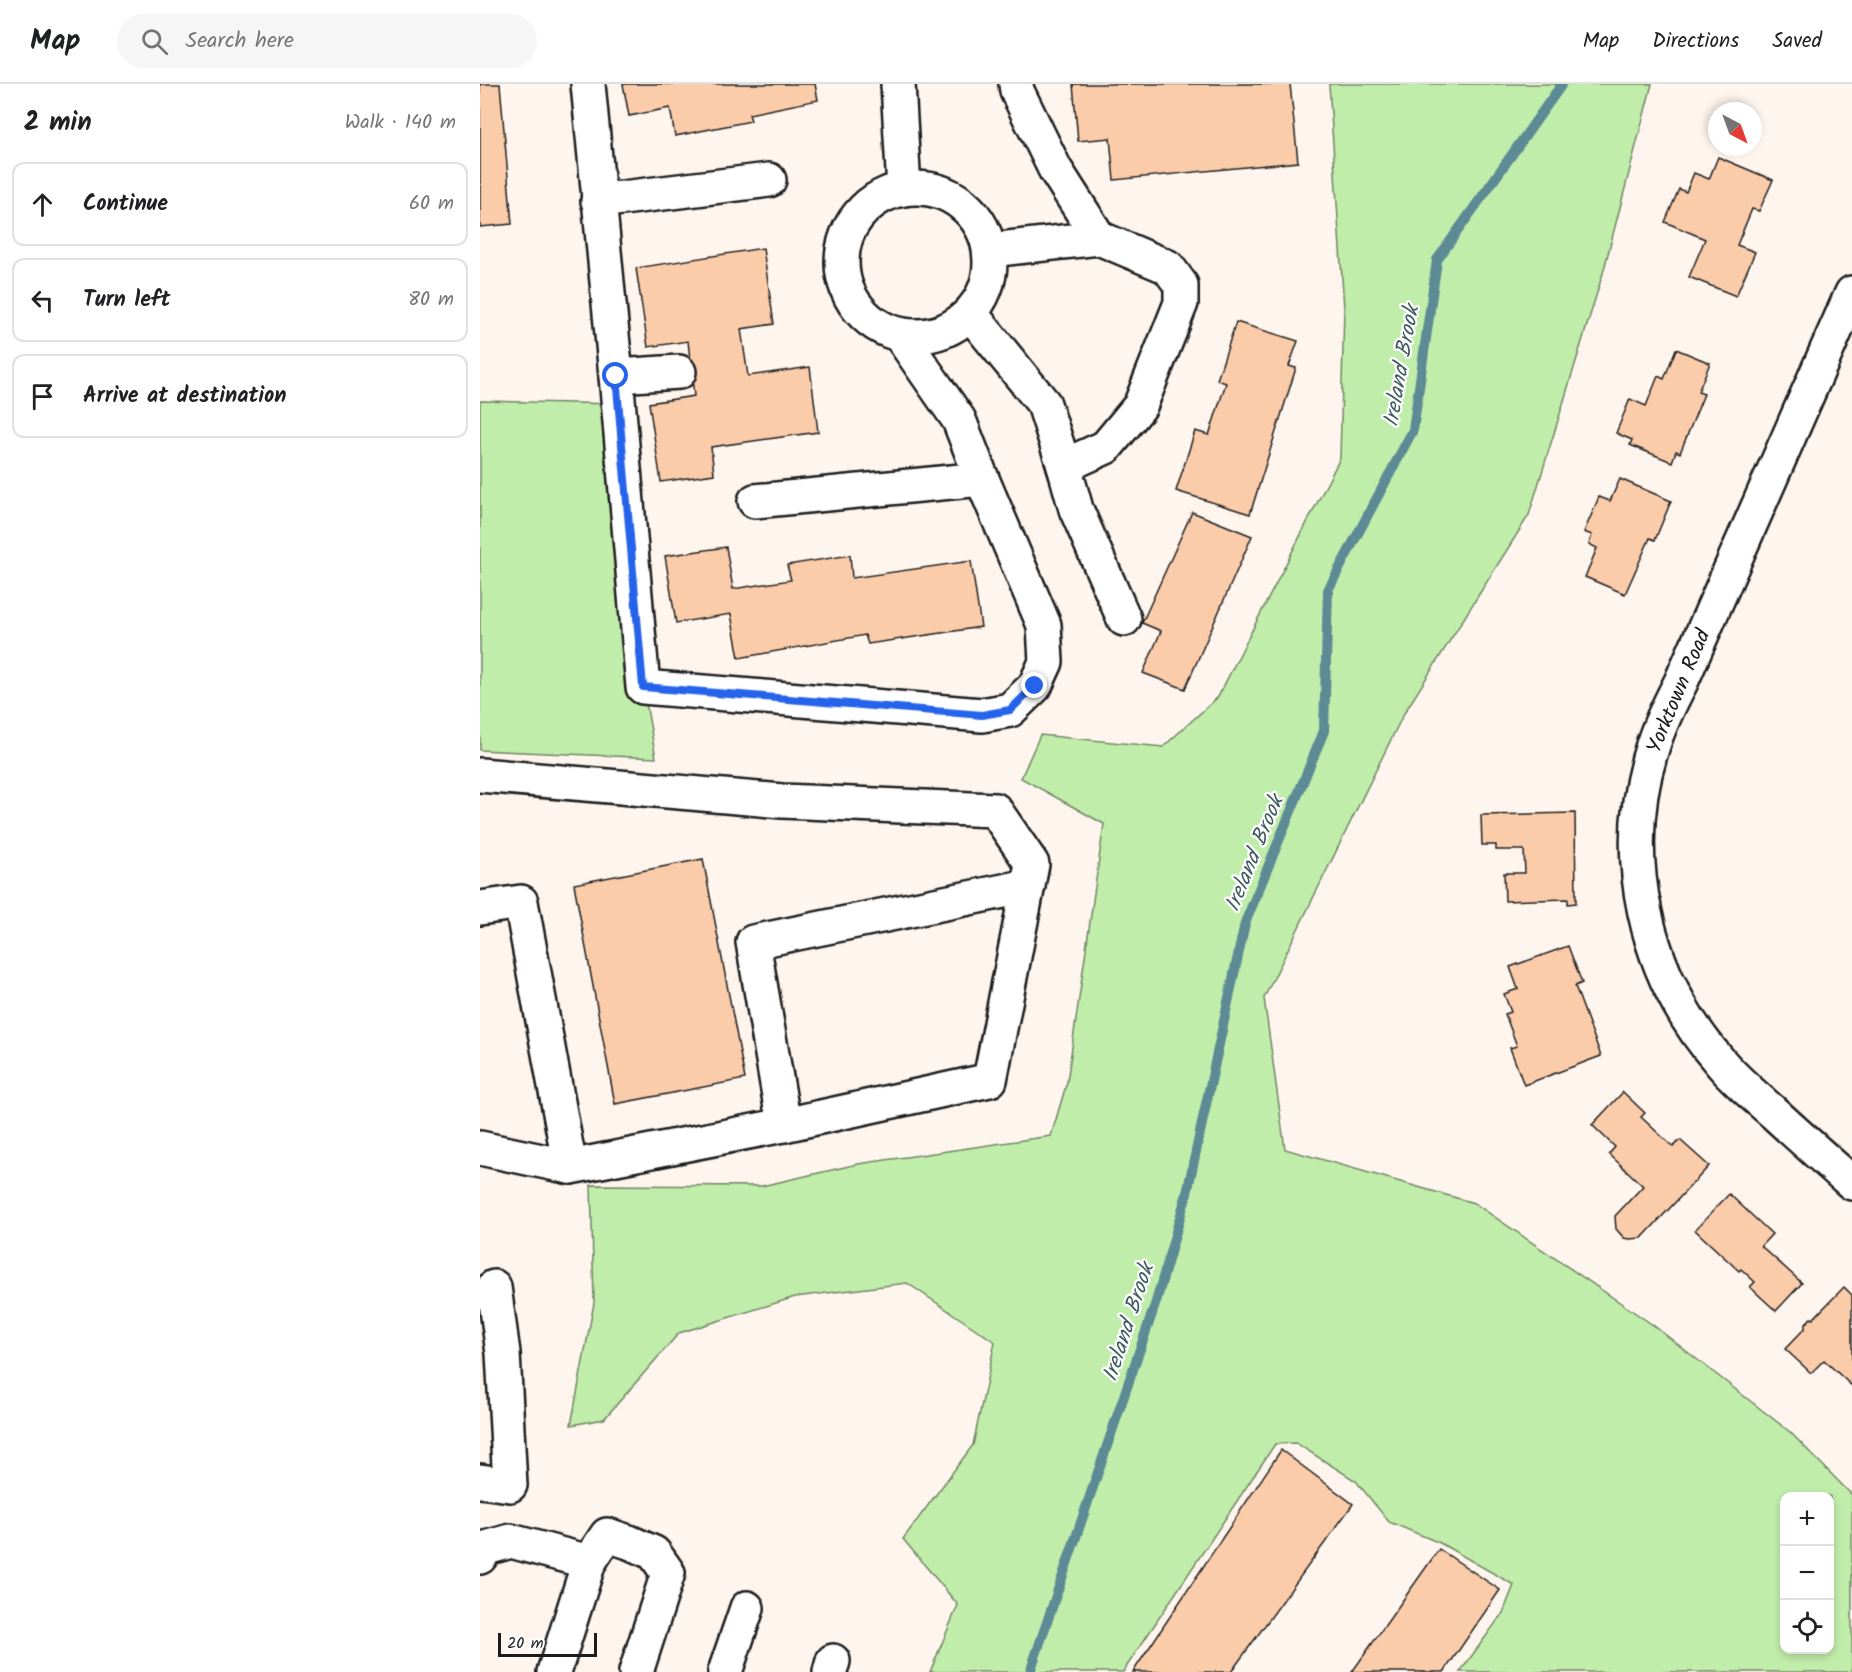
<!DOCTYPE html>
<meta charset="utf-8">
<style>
:root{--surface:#fff;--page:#f6f6f6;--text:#202124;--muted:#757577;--line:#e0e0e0}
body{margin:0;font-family:Kalam,sans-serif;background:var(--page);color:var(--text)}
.controls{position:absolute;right:18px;bottom:18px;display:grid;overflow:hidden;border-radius:12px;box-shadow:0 3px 9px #0003}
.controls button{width:54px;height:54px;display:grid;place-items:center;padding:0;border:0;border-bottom:2px solid var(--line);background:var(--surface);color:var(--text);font:30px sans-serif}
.compass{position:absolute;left:1228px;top:18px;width:54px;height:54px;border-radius:50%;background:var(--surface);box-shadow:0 3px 9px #0003;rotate:139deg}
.scale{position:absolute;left:18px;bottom:15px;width:99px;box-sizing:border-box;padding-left:6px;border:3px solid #1c1c1c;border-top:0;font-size:16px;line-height:21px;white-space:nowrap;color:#1c1c1c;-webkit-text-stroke:4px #fff;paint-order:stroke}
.stop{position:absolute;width:18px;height:18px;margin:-14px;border:4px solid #2563eb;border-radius:50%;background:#fff}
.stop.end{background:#2563eb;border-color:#fff;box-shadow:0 2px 6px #0008}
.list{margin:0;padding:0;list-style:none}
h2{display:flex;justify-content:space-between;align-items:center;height:78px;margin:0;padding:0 24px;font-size:26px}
h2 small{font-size:20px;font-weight:400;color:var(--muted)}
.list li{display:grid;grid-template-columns:39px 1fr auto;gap:18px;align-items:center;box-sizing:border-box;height:84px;margin:0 12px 12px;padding:0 12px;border:2px solid var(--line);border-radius:12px}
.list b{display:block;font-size:22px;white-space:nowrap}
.list em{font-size:20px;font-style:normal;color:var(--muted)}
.icon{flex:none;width:33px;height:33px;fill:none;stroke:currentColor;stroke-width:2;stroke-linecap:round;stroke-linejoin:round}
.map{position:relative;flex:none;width:1372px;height:1588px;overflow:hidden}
header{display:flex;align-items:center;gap:36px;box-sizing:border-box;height:84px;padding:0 30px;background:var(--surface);border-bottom:2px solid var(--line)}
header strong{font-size:28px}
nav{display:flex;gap:33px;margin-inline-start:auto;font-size:21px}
.search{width:420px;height:54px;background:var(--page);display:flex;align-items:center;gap:15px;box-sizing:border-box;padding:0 21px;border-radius:33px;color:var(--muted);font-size:22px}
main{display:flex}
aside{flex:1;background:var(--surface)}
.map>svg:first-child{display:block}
</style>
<header>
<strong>Map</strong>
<div class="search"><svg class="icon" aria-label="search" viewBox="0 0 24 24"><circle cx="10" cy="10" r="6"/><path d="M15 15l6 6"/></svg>Search here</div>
<nav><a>Map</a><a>Directions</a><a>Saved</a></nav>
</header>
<main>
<aside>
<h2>2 min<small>Walk · 140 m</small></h2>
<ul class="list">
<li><svg class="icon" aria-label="ahead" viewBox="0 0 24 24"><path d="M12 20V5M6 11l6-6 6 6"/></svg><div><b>Continue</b></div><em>60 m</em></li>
<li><svg class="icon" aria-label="left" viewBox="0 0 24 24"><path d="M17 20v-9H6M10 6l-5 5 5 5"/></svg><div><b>Turn left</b></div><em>80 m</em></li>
<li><svg class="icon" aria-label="arrive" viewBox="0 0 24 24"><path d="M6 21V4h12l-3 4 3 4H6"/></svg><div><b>Arrive at destination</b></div></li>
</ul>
</aside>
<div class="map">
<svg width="1372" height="1588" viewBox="0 0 1372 1588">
<rect width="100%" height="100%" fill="#fef5ee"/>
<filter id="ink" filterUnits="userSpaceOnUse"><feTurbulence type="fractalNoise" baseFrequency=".0167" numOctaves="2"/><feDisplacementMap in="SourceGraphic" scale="12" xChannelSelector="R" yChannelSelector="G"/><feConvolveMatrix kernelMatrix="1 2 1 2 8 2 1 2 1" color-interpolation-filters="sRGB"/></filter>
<g filter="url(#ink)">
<g fill="#c1edaa" stroke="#6e8463" stroke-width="1.5" fill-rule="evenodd">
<path d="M849,0h323l-49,189 -74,242 -126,200 -139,283 21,151 189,54 179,122 137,107 62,63v177h-392l43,-59 11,-28 -74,-42 -51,-21 -33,-41 -60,-38 -21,1 -152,228h-193l28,-67 -55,-66 70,-94 22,-103 -88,-59 -112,14 -116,36 -75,86 -33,6 23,-122 -3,-118 171,1 96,-22 193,-28 16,-54 37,-258 -83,-46 19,-43 123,12 55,-50 122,-239 4,-150zM1350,1412v154h-46v-154z"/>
<path d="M0,317l140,3 23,283 13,71 -176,-8z"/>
</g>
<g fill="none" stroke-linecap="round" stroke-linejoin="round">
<path stroke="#5c8a95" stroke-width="10" d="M550,1588l126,-370 31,-109 58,-270 79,-192 4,-141 85,-160 24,-170 125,-176"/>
</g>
<g fill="#fbccaa" stroke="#1c1c1c" stroke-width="1.5">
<path d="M0,0h20l12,140 -32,3z"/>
<path d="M143,0h192l3,16 -69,14 2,7 -76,15 -5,-28 -41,8z"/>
<path d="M593,0h217l8,78 -184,18 -4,-42 -32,3z"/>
<path d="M1238,73l55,23 -14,31 -7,-2 -15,36 18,7 -19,44 -47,-19 16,-38 -40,-17 14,-33 7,3 8,-19 15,6z"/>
<path d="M283,164l11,76 -33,5 7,47 62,-9 8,65 -107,15 3,27 -53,8 -12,-79 45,-7 -6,-55 -40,6 -12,-79z"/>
<path d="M756,238l62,19 -9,25 7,2 -46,146 -74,-23 19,-60 14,4 17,-52 -9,-3z"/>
<path d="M1196,265l34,14 -12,29 6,2 -24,59 -4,-2 -4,11 -42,-17 2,-5 -16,-7 14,-34 16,7 12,-30 6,3z"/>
<path d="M1140,395l51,22 -16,39 -5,-2 -25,56 -40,-17 12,-29 -8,-4 3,-9 -8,-3 15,-35 11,4z"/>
<path d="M712,428l60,24 -67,153 -42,-16 18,-42 -19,-8z"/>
<path d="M246,463l7,42 58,-9 -4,-15 63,-10 2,23 119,-17 10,66 -113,17 -3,-9 -126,23 -8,-44 -55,9 -11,-67z"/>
<path d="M1095,729l1,90 -8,1v-5l-63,2 -1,-28h21l-1,-23h-28v-5h-14l-1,-30z"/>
<path d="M223,775l42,220 -130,25 -41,-220z"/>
<path d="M1088,862l14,37 -7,3 26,70 -77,29 -14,-37 7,-2 -12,-32 6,-2 -7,-18 14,-5 -8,-22z"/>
<path d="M1143,1008l22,21 -4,4 32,30 7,-7 29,26 -67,72 -13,1 -5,-1 -8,-9 -1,-13 28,-30 -34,-32 6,-7 -23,-22z"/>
<path d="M1249,1110l43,40 -11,12 41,37 -26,28 -26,-24 5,-5 -14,-13 -2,2 -44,-41z"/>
<path d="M1364,1203l8,8v91l-28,-26 -13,13 -26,-24 20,-21v-4l6,-6 2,1z"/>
<path d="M801,1366l72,54 -122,168h-98z"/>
<path d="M959,1465l61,41 -56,82h-92z"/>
</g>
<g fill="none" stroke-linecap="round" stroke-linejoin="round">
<g stroke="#1c1c1c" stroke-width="38">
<g id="minor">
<path d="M108,0l28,292 27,311 339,28 28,-5 25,-24 11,-24 -2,-37 -62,-146 -23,-59 -59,-85"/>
<path d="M418,0l6,105"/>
<circle cx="436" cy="178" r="74"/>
<path d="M118,117l171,-21"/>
<path d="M510,166l109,-12"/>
<path d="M1372,209l-171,389c-11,21 -21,41 -28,63 -36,110 -8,232 68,318 16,19 35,34 53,50 26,24 52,47 78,70"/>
<path d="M490,229l74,91 20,62 42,-19 34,-41 41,-103v-18l-13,-18 -69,-29 -44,-69 -38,-78 -1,-7"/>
<path d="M136,292l63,-4"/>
<path d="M584,382l12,43 48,110"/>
<path d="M275,417l227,-22"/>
<path d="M0,691l302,26 213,9 37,54 -42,216 -206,45 -214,42 -90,-19"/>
<path d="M0,824l41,-6 49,265"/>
<path d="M304,1041l-31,-183 275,-56"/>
<path d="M0,1397l30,4 -7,-132 -9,-66"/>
<path d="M0,1473l6,-9 25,-7 78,21"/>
<path d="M74,1588l35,-110 18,-27 22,7 25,11 14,20 -32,99"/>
<path d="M245,1588l22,-64"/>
<path d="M350,1588l3,-11"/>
</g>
</g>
<use href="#minor" stroke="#fff" stroke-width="33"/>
</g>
</g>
<g fill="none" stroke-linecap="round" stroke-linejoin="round" filter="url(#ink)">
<path stroke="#2563eb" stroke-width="8" d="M136,292l27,311 339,28 28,-5 25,-24"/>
</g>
<g text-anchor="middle" stroke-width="4.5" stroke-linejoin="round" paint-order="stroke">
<g font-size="21" fill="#1c1c1c" stroke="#fff">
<text transform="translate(1198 607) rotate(-67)" y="7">Yorktown Road</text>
</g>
<g font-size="22" font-style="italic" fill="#415c62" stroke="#fff">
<text transform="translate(920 282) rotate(-80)" y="8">Ireland Brook</text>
<text transform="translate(773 769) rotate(-68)" y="8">Ireland Brook</text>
<text transform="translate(647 1238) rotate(-72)" y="8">Ireland Brook</text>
</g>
</g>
</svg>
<div class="controls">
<button>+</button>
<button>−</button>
<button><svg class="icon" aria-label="locate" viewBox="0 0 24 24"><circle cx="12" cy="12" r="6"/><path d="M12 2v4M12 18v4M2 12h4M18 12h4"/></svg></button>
</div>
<svg class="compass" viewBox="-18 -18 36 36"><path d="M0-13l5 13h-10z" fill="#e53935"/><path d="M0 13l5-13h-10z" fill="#757577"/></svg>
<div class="scale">20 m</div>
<div class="stop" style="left:136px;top:292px"></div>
<div class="stop end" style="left:555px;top:602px"></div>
</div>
</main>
